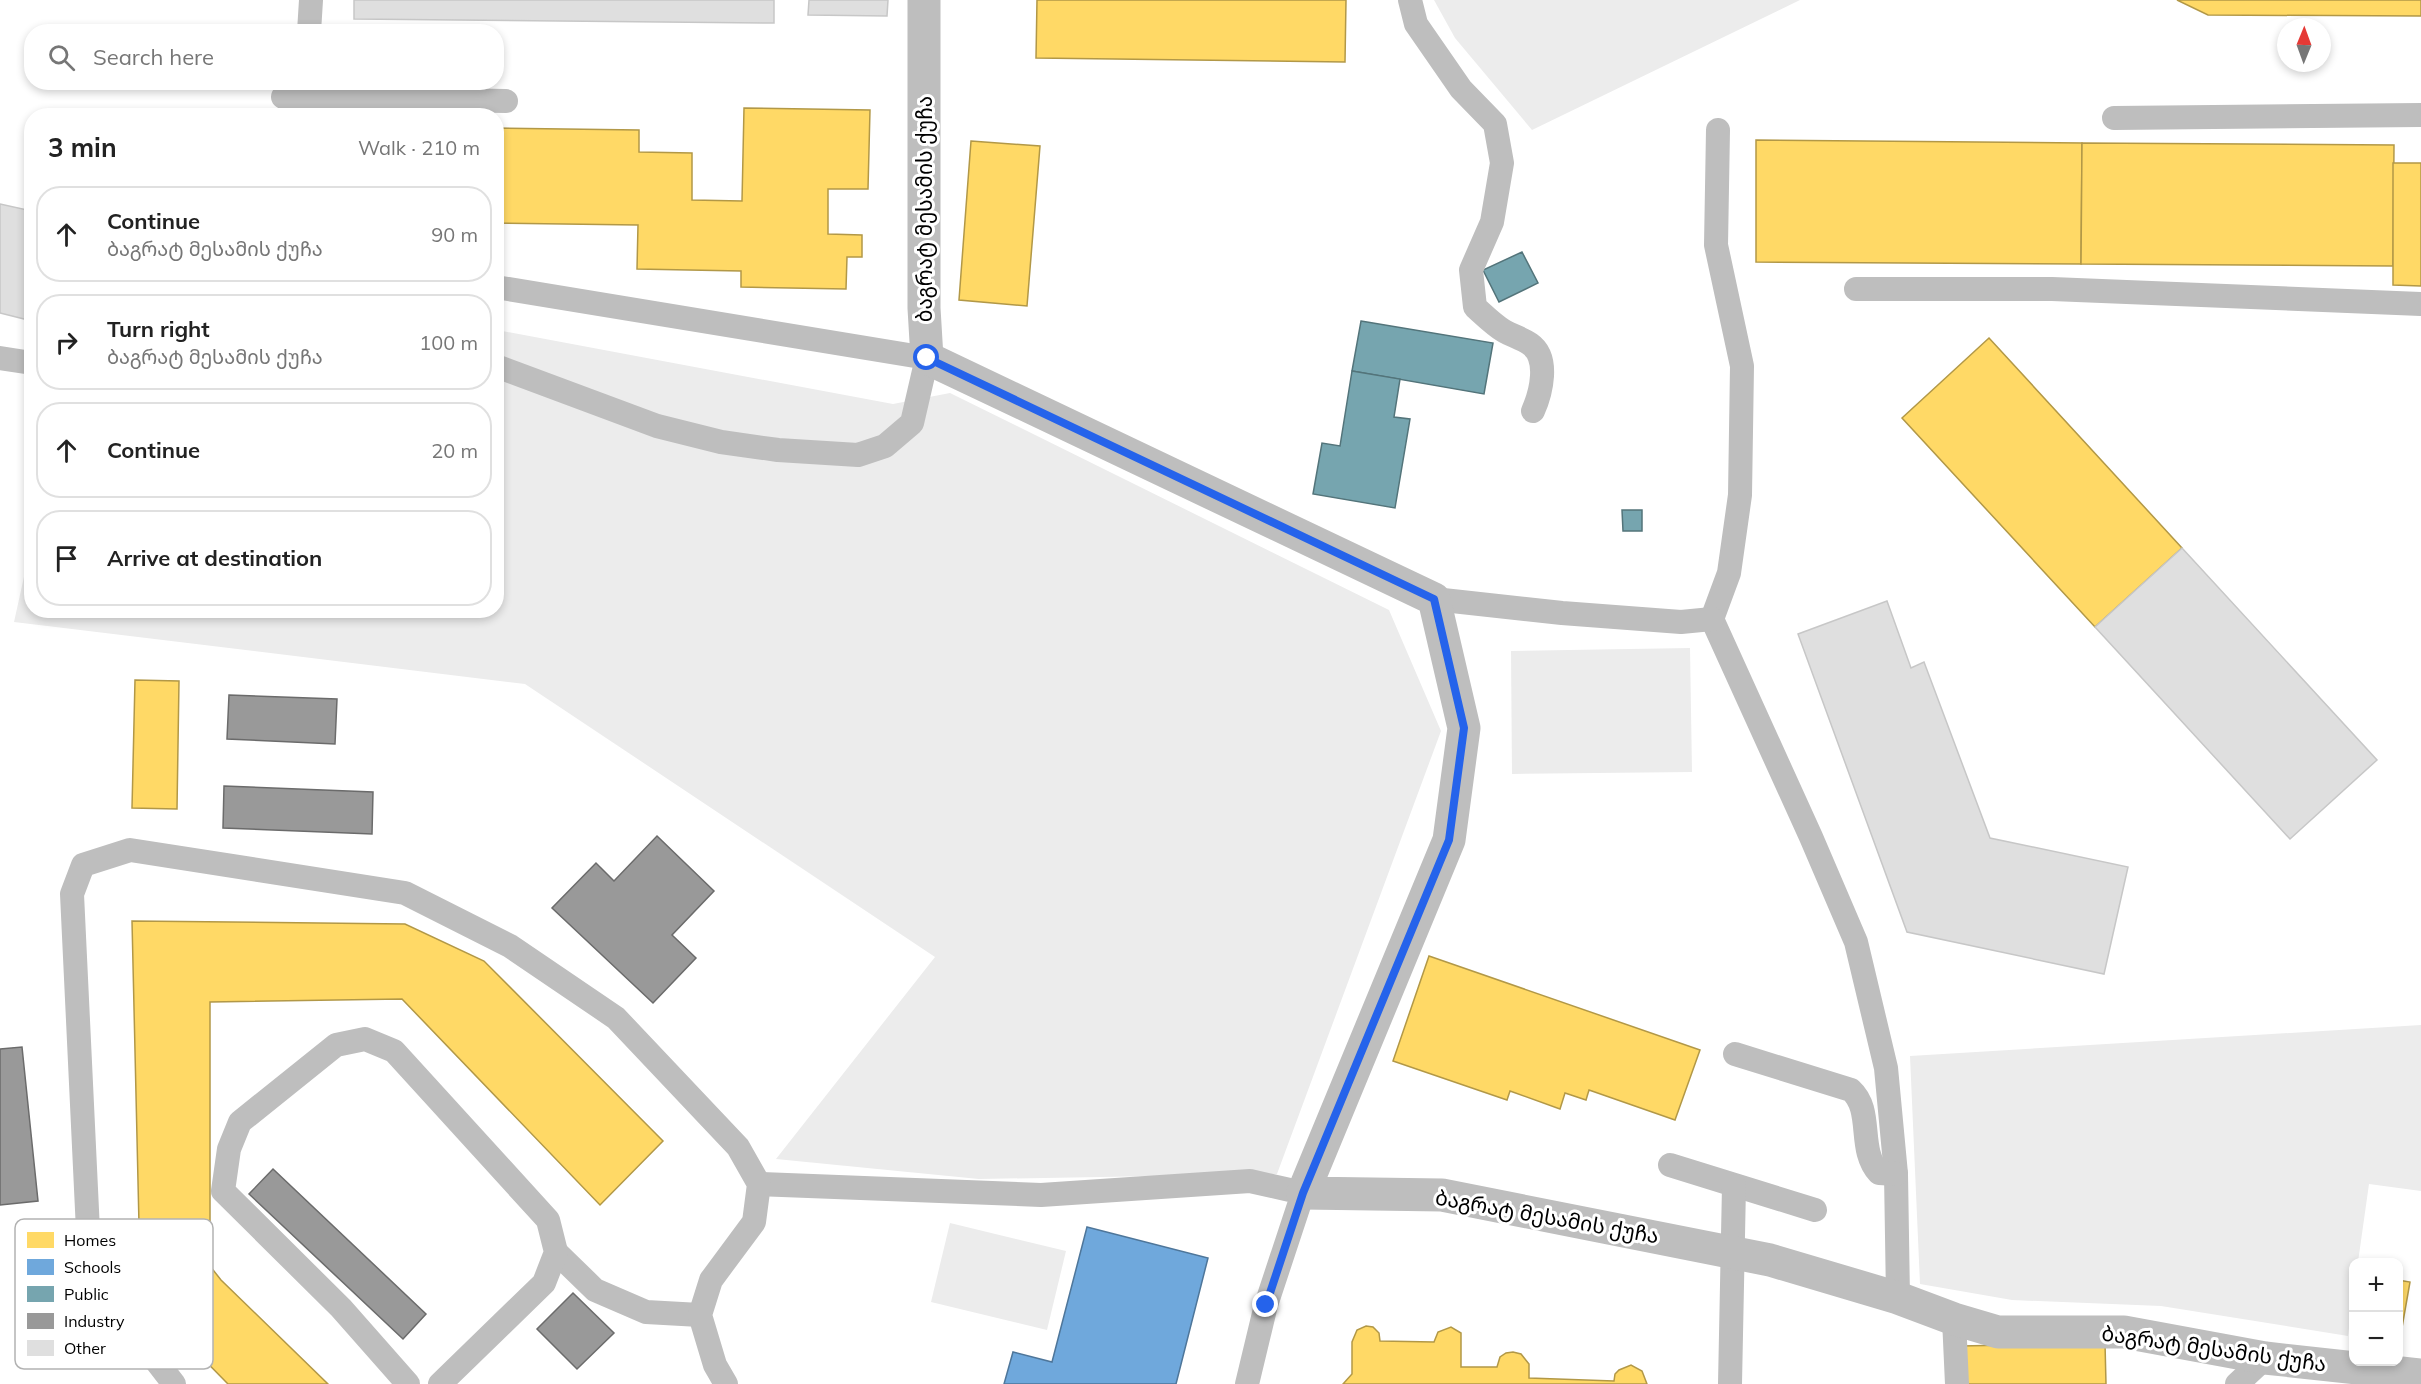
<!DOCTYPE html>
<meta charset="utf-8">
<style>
:root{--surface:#fff;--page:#f6f6f6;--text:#222;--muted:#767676;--line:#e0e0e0}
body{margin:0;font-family:Mulish,"Noto Sans Georgian",sans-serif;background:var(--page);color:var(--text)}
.controls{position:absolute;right:18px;bottom:18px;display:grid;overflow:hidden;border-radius:12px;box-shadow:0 3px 9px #0003}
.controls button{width:54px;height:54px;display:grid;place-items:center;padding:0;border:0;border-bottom:2px solid var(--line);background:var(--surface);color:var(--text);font:30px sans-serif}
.compass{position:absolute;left:2277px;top:18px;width:54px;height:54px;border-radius:50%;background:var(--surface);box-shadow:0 3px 9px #0003;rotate:1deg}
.stop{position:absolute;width:18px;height:18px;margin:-14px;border:4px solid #2563eb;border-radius:50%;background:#fff}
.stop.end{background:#2563eb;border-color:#fff;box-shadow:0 2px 6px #0008}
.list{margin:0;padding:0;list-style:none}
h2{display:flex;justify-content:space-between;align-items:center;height:78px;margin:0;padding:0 24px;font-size:26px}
h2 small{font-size:20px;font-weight:400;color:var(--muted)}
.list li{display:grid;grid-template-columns:39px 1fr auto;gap:18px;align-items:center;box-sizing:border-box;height:96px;margin:0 12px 12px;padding:0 12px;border:2px solid var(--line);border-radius:24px}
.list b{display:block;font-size:22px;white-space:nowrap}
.list p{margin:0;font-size:20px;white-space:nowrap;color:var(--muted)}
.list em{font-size:20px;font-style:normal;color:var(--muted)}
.icon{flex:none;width:33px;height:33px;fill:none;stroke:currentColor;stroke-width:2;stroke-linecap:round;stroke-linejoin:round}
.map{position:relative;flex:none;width:2421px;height:1384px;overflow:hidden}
.search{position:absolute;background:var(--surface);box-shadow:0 3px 9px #0003;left:24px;top:24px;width:480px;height:66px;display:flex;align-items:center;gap:15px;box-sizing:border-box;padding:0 21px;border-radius:24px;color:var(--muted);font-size:22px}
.panel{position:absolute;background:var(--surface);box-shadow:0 3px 9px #0003;left:24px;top:108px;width:480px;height:510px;border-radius:24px}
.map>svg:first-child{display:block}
</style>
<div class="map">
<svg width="2421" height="1384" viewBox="0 0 2421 1384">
<rect width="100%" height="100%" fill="#fff"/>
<g fill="#ececec">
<path d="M1434,0h366l-268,130 -77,-92z"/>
<path d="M497,330l396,74 57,-11 439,217 52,121 -164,443 -298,5 -203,-20 159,-202 -410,-273 -511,-62 17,-77 1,65h464z"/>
<path d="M1690,648l2,124 -180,2 -1,-123z"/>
<path d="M2421,1025v166l-52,-7 -11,78h-4l-1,34 -5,40 -187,-30 -149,-6 -92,-16 -10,-228z"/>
<path d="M950,1223l116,28 -19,79 -116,-28z"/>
</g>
<g fill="#ffd966" stroke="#b29847" stroke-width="1.5">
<path d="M1037,0h309l-1,62 -309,-4z"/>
<path d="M2177,0h244v16l-213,-1z"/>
<path d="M744,108l126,2 -2,79h-40v45l34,1v22h-15l-1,32 -105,-2v-16l-104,-2 1,-44 -142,-2v-95l143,2v22l53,1v47l50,1z"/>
<path d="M1756,140l326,3 -1,121 -325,-2z"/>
<path d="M971,141l69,5 -13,160 -68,-6z"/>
<path d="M2082,143l312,2 -1,121 -312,-2z"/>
<path d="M2393,163h28v123l-28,-1z"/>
<path d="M1989,338l193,210 -87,79 -193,-209z"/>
<path d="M135,680l44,1 -2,128 -45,-1z"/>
<path d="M132,921l273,3 79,37 179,180 -63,64 -198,-206 -192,3v264l11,14 107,104h-100l-55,-56 -33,-60z"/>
<path d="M1429,956l271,94 -25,70 -86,-30 -3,10 -21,-7 -5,16 -50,-18 -3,9 -114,-39z"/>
<path d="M2398,1280l12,2 -10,57 -2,-1z"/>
<path d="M1366,1326l7,1 6,6 1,8 54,1 4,-10 13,-5 10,6v34h36l3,-10 6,-4 7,-1 8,2 8,10v14l85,3 1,-7 4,-4 12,-5 11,6 5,13h-304l9,-10v-32l5,-12z"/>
<path d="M2105,1343l1,41h-144l-1,-38z"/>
</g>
<path fill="#6fa8dc" stroke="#4e769a" stroke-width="1.5" d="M1087,1227l121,31 -32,126h-172l9,-32 39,10z"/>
<g fill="#76a5af" stroke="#53747a" stroke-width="1.5">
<path d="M1522,252l16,31 -39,19 -16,-32z"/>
<path d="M1361,321l132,22 -9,51 -132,-23z"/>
<path d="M1352,371l48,8 -6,38 16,2 -15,89 -82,-14 9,-51 18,3z"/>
<path d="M1622,510h20v21h-19z"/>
</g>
<g fill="#999" stroke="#6b6b6b" stroke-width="1.5">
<path d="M229,695l108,4 -2,45 -108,-5z"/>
<path d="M224,786l149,6 -1,42 -149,-6z"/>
<path d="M657,836l57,55 -42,44 24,23 -43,45 -101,-95 44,-45 18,18z"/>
<path d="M22,1047l16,154 -38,4v-156z"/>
<path d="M273,1169l153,145 -23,25 -154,-145z"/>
<path d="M573,1293l41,40 -37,36 -40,-40z"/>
</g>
<g fill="#dfdfdf" stroke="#c7c7c7" stroke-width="1.5">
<path d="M354,0h420v23l-420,-4z"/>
<path d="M809,0h79l-1,16 -79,-1z"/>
<path d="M0,204l32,7v110l-32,-8z"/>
<path d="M2182,548l195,212 -87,79 -195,-212z"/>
<path d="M1887,601l24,67 13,-6 66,176 138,29 -24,107 -197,-42 -109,-298z"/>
</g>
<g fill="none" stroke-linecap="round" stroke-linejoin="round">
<g stroke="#bebebe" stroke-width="24">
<path d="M1410,0l6,24 45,65 34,35 7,39 -10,59 -21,48 4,37c9,8 19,18 29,24 9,5 19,8 26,13 20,14 11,49 3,67"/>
<path d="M309,32l2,-32"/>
<path d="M283,97l223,4"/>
<path d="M2114,118l307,-3"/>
<path d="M1718,130l-2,115 26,121 -2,129 -11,78 -17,46 99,218 45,105 30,126 10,106 2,124"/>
<path d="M496,287l431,71 -15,65 -27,23 -27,9 -80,-5 -57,-8 -64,-16 -161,-60"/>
<path d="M1856,289h196l369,15"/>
<path d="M0,358l32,5"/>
<path d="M1434,599l128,14 119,9 31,-3"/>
<path d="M1735,1054l116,36c23,21 6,59 28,83l17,1"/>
<path d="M1670,1165l145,45"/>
<path d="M759,1184l282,11 209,-14 53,12 -37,112 -19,79"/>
<path d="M556,1252l39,38 51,22 54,3"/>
<path d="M1954,1319l3,65"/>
<path d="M174,1384l-55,-71 -30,-61 -17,-358 11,-29 47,-15 275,43 105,53 106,72 122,129 21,37 -5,38 -43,58 -11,35 15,50 11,19"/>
<path d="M408,1384l-67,-76 -118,-117 6,-42 11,-27 96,-77 29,-6 29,12 154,169 8,32 -12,31 -104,101"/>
<path d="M1730,1384l4,-198"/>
<path d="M2237,1384l28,-26"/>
</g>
<path stroke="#bebebe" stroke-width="33" d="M924,0v308l3,50 507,241 30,129 -15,112 -146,353 139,2 328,65 128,38 56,21 44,13h126l141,26 156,17"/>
</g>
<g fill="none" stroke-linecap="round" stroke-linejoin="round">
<path stroke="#2563eb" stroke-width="8" d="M927,358l507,241 30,129 -15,112 -146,353 -37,112"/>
</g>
<g text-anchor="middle" stroke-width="6" stroke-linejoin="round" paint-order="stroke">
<g font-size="21" fill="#000" stroke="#fff">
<text transform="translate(925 209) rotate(-90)" y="7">ბაგრატ მესამის ქუჩა</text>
<text transform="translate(1547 1217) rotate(10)" y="7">ბაგრატ მესამის ქუჩა</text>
<text transform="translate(2214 1349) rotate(8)" y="7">ბაგრატ მესამის ქუჩა</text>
</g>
</g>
<rect x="15" y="1219" width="198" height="150" rx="9" fill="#fff" stroke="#b2b2b2" stroke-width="1.5"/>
<rect x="27" y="1232" width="27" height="16" fill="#ffd966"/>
<rect x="27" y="1259" width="27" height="16" fill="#6fa8dc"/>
<rect x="27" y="1286" width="27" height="16" fill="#76a5af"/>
<rect x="27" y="1313" width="27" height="16" fill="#999"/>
<rect x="27" y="1340" width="27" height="16" fill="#dfdfdf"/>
<g font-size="16" fill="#000">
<text x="64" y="1246">Homes</text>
<text x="64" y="1273">Schools</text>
<text x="64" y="1300">Public</text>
<text x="64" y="1327">Industry</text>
<text x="64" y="1354">Other</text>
</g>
</svg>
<div class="controls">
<button>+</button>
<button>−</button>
</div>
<svg class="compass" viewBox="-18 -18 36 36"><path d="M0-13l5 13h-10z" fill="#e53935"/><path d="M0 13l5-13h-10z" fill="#767676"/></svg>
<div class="stop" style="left:927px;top:358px"></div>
<div class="stop end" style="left:1266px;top:1305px"></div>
<div class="search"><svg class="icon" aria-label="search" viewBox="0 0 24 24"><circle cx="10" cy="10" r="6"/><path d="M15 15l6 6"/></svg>Search here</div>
<section class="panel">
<h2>3 min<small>Walk · 210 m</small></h2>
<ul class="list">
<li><svg class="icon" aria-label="ahead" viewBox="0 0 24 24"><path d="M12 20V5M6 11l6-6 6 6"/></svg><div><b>Continue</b><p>ბაგრატ მესამის ქუჩა</p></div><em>90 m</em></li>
<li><svg class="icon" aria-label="right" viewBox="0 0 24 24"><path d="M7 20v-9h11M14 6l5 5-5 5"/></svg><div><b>Turn right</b><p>ბაგრატ მესამის ქუჩა</p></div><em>100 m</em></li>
<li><svg class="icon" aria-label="ahead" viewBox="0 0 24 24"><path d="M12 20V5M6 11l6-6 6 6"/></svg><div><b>Continue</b></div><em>20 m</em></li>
<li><svg class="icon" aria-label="arrive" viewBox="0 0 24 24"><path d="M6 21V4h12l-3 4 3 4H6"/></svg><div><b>Arrive at destination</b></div></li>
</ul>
</section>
</div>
